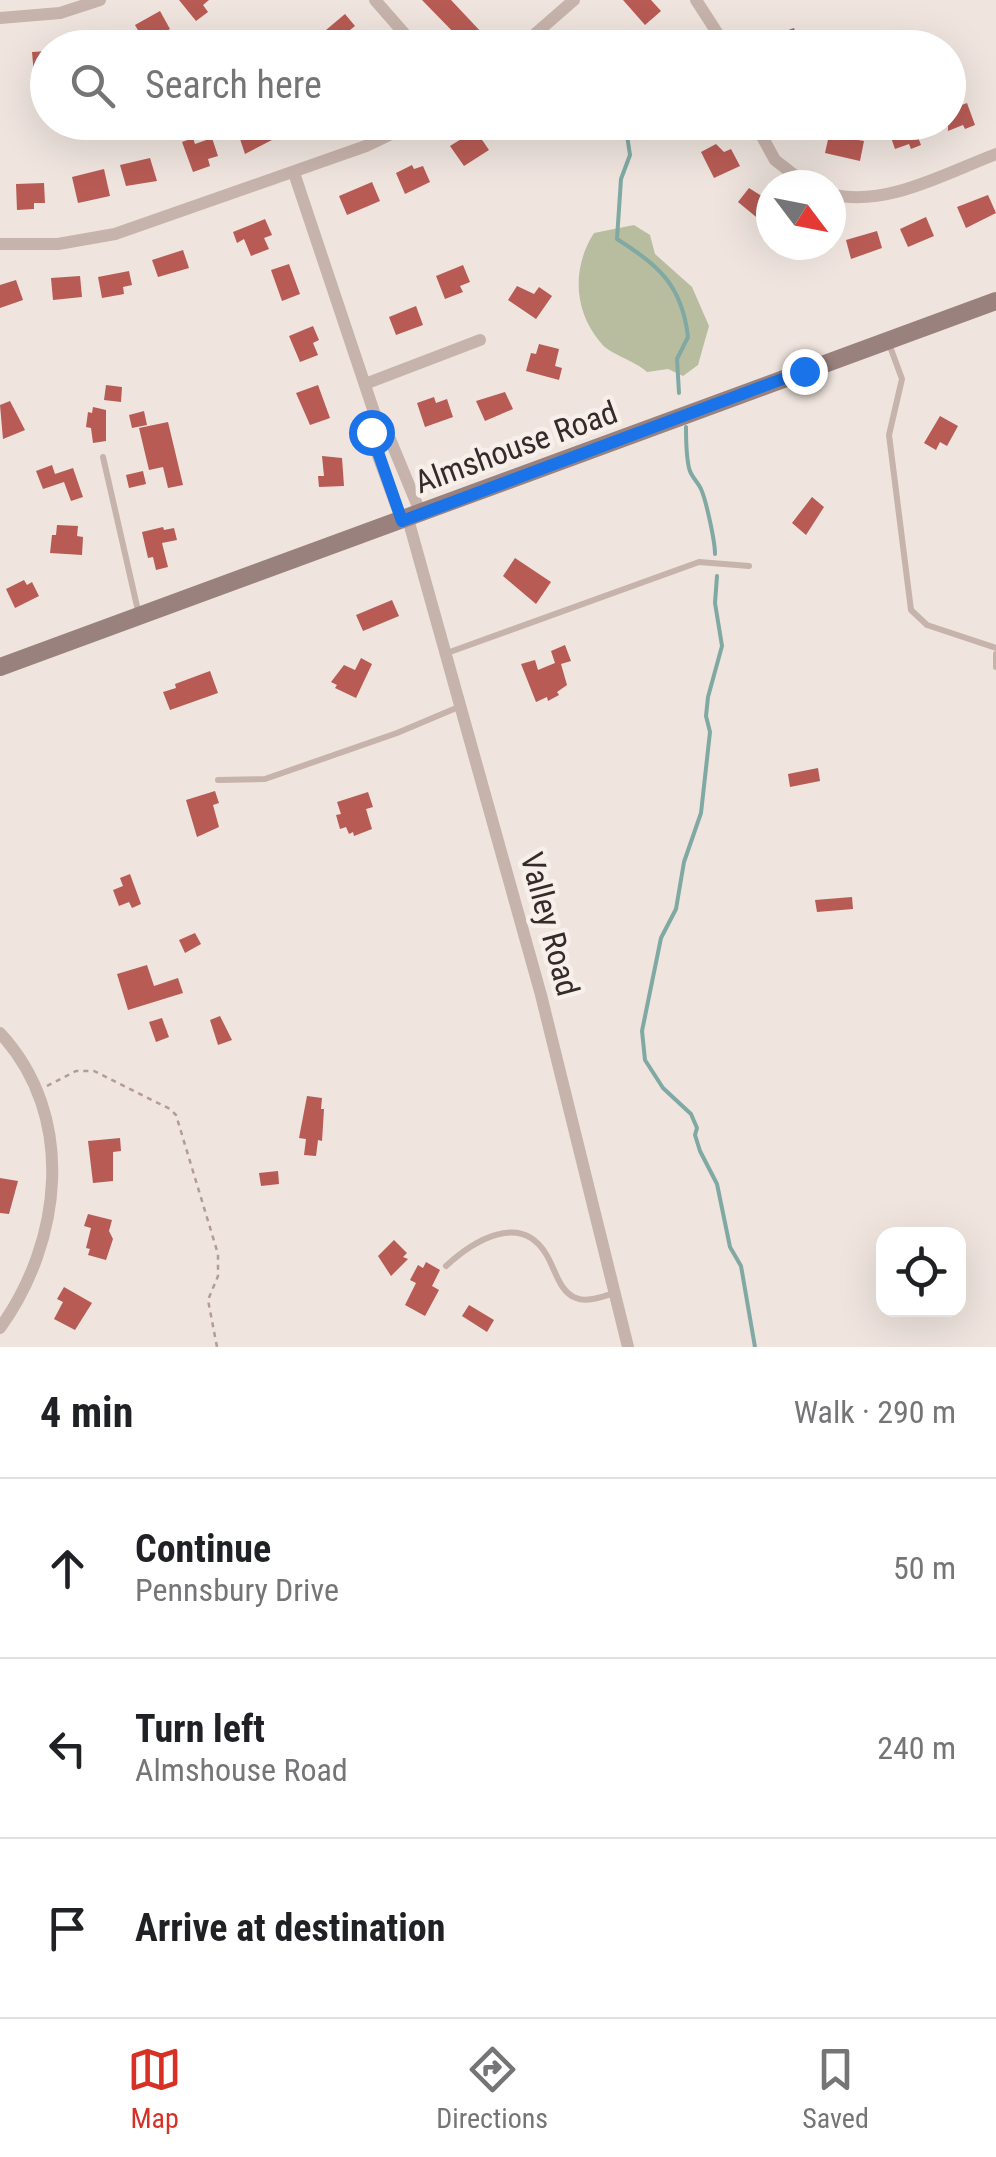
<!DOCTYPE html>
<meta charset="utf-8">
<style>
:root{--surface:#fff;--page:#f6f6f6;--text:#202124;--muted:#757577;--line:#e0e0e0;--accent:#d93025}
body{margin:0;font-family:"Roboto Condensed",sans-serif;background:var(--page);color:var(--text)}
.controls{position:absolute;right:30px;bottom:30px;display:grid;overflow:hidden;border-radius:20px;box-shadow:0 10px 40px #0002}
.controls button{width:90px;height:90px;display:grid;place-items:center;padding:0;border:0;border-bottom:2px solid var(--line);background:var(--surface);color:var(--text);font:50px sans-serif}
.compass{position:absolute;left:756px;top:170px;width:90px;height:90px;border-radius:50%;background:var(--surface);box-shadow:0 10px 40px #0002;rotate:122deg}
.stop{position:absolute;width:30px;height:30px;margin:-22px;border:8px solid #1a73e8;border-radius:50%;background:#fff}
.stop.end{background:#1a73e8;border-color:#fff;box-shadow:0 2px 10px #0008}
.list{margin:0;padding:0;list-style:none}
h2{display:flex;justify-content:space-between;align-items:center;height:130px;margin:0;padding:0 40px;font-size:42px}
h2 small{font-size:32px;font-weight:400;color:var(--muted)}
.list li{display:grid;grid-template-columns:65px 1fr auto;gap:30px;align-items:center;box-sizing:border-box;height:180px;padding:0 40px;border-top:2px solid var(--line)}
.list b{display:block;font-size:38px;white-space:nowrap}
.list p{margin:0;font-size:32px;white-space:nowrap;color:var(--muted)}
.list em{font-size:32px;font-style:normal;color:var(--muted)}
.icon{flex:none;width:55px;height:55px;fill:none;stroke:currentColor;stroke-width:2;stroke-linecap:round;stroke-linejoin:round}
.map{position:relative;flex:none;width:996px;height:1347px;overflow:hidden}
.search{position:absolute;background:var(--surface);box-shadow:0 10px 40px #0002;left:30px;right:30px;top:30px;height:110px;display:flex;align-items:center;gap:25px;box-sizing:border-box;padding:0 35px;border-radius:55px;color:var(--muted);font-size:38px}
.sheet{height:670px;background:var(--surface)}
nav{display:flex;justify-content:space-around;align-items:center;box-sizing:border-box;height:140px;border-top:2px solid var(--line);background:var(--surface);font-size:28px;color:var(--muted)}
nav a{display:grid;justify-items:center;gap:5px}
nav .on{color:var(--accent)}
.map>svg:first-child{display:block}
</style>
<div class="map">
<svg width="996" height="1347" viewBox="0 0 996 1347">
<rect width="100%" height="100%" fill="#efe4de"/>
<path fill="#b8bda0" d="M634,225l16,10 5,19 37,33 17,39 -11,39 -15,11 -15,-7 -21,3c-13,-12 -38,-18 -46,-29 -28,-32 -29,-76 -7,-110z"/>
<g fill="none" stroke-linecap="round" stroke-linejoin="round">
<g stroke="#80a9a3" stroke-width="4">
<path d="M625,122l5,33 -9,24 -4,60c42,27 65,46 71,98l-11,22 2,34"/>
<path d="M686,427c0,13 0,28 3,41 2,9 9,14 12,21 5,11 14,52 14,65"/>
<path d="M717,576l-2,27 7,43 -14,51 -2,19 4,16 -9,81 -17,49 -8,47 -15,29 -19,93 3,29 18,28 28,26 6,14 -2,7 5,16 17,33 13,63 11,19 14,81"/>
</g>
</g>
<g fill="#b75b54">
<path d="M179,0h30l-6,5 5,7 -12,9z"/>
<path d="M422,0h29l32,34 -15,14h-5l-6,-7 3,-2z"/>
<path d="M623,0h28l10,11 -16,14z"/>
<path d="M160,11l10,18 -25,14 -10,-18z"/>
<path d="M345,14l10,12 -5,4 8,10 -9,8h-8l-15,-18z"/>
<path d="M794,28l4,11 -8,3 2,6h-26l-3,-9z"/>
<path d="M678,31l11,17h-24l-4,-8z"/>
<path d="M113,36l4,12h-33l-1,-2z"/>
<path d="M48,51v22l-14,2 -2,-23z"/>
<path d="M967,103l8,22 -10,4 -2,-4 -15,6v-21z"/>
<path d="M250,122h16l6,18 -27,14 -7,-21 14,-5z"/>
<path d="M913,124l8,21 -10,4 -2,-5 -14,5 -6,-17z"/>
<path d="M478,134l11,16 -25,16 -14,-20 16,-10 3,4z"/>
<path d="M829,135l35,6 -4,20 -35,-8z"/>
<path d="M193,138l2,6 17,-6 6,18 -10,3 2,7 -17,6 -11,-30z"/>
<path d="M716,144l8,8 7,-3 9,17 -26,12 -13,-26z"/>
<path d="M150,158l7,23 -31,5 -6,-21z"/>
<path d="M412,165l2,4 9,-3 7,16 -25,12 -9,-21z"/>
<path d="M104,169l6,27 -32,7 -6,-26z"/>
<path d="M372,182l8,19 -33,14 -8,-19z"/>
<path d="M44,183l1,20h-11v6l-17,1 -1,-26z"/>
<path d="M749,188l22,14v8l-10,11 -23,-19z"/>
<path d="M988,195l8,18 -30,15 -9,-21z"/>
<path d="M926,217l8,19 -26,11 -8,-18z"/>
<path d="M265,219l7,16 -8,3 5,11 -18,7 -7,-17 -7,4 -4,-11z"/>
<path d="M877,231l5,17 -31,11 -5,-19z"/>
<path d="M183,250l6,18 -31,9 -6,-17z"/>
<path d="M289,264l11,30 -18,7 -11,-31z"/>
<path d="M463,265l7,17 -10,4 3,6 -18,7 -9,-23z"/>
<path d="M129,271l3,14 -9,2 1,7 -22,4 -4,-21z"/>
<path d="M80,276l2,21 -29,3 -2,-22z"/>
<path d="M16,280l7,20 -23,8v-23z"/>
<path d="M517,286l17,8 5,-7 13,9 -16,23 -28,-19z"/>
<path d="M416,306l7,19 -27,10 -7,-18z"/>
<path d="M313,326l6,14 -6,3 5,12 -18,7 -11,-26z"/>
<path d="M539,344l20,5 -4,17 7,2 -3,12 -33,-9 5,-18 5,1z"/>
<path d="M106,385l16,2 -1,15 -17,-2z"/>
<path d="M318,385l12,33 -20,7 -14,-32z"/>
<path d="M505,392l8,17 -28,12 -9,-20z"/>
<path d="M434,397l2,6 11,-4 6,18 -28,10 -8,-24z"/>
<path d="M10,401l15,29 -22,9 -3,-34z"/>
<path d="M93,407l13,3v31l-13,2 -2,-15 -5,-1 2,-15 4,1z"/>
<path d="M144,411l3,14 -15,3 -3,-13z"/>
<path d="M940,416l18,10 -11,20 -7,-4 -4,8 -12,-7z"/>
<path d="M168,422l15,63 -15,3 -5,-21 -14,3 -10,-42z"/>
<path d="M322,456l20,2 2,28 -25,1 -1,-11h6z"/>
<path d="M52,465l3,9 18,-6 10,29 -12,4 -7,-19 -21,7 -7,-18z"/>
<path d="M143,471l3,13 -17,4 -3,-13z"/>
<path d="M812,497l12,10 -18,28 -14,-12z"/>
<path d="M57,525l21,1 -1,10 6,1 -1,18 -32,-2 2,-18h4z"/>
<path d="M163,527l1,3 10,-2 3,12 -15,3 6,24 -12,3 -3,-13 -5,1 -6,-26z"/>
<path d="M515,558l36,24 -15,22 -33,-28z"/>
<path d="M24,580l3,5 5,-3 7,14 -24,12 -9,-19z"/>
<path d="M392,600l7,16 -36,15 -7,-16z"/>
<path d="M565,645l6,16 -10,3 6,21 -10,7 2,3 -11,6 -1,-4 -11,5 -15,-38 14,-4 3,10 17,-7 -4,-12z"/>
<path d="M361,658l11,6 -16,34 -21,-10 2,-3 -6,-3 13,-17 11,5z"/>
<path d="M210,671l8,22 -48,17 -7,-18 13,-4 -1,-4z"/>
<path d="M818,768l2,13 -30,6 -2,-13z"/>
<path d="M215,791l4,12 -6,2 6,22 -22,10 -11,-37z"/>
<path d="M368,792l5,15 -7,2 6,20 -18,7 -1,-4 -4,2 -3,-7 -6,2 -4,-14 5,-1 -4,-12z"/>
<path d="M130,874l11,30 -9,4 -3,-6 -10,4 -6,-16 10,-4 -3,-8z"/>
<path d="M852,897l1,12 -36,3 -2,-12z"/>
<path d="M195,933l6,11 -16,9 -6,-13z"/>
<path d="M147,965l7,21 24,-8 5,15 -55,17 -11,-36z"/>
<path d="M220,1016l12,24 -14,5 -8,-25z"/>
<path d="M162,1018l7,19 -13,5 -7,-20z"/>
<path d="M307,1096l15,2 -1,11h3l-2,32 -4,-1 -2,16 -12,-1 2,-16 -7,-1z"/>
<path d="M120,1138l1,13 -8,1v29l-20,2 -5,-42z"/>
<path d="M278,1171l1,13 -18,2 -2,-13z"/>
<path d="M0,1178l18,3 -9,33 -9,-1z"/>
<path d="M88,1214l24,6 -3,11 4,8 -7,21 -18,-5 2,-6 -4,-1 5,-20 -7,-2z"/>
<path d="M394,1240l13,13 -4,4 5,2 -17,17 -13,-20z"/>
<path d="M426,1262l14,8 -8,16 7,4 -14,26 -20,-11 11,-22 -6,-3 8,-15 5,3z"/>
<path d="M64,1287l28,16 -17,27 -21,-11 9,-17 -6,-3z"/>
<path d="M469,1305l25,15 -7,12 -25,-16z"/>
</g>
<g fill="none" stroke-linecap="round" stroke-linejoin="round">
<path stroke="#b29d96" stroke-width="2.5" stroke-dasharray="5 5" stroke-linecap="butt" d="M47,1086l29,-15h18l76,38 6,6 42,139v22l-10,24 9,47"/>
<g stroke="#c6b3ab" stroke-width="6">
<path d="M888,341l14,38 -13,56 22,175 16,15 69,23"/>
<path d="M103,457l36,158"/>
<path d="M447,653l252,-91 50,4"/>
<path d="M996,654v13"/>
<path d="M218,780l47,-1 132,-46 64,-27"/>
<path d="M446,1266c26,-24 74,-55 100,-12 9,14 13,38 30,44 12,5 27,-2 39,-5"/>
</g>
<g stroke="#c6b3ab" stroke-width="12">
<path d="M375,0l42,48"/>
<path d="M696,0l31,48"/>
<path d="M0,18l60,-5 40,-13"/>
<path d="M519,48l55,-48"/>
<path d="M754,122l21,38 32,25"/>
<path d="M294,173l82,245 14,21 31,75"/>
<path d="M831,194c54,14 115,-21 165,-40"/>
<path d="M0,244h58l57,-10 251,-88 50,-24"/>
<path d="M365,384l115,-44"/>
<path d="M376,418l-5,14 3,13 28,76"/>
<path d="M408,519l133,476 87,352"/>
<path d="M0,1033c77,83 62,209 0,295"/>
</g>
<path stroke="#99827d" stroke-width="18" d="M0,667l996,-366"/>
</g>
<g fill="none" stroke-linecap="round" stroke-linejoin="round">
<path stroke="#1a73e8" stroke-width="12" d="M371,432l31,89 402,-150"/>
</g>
<g text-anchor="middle" stroke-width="9" stroke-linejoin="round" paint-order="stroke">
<g font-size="32" fill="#352b2a" stroke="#f7efea">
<text transform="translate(516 447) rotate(-20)" y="11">Almshouse Road</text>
<text transform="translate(550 924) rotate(75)" y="11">Valley Road</text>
</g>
</g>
</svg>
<div class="controls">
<button><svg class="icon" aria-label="locate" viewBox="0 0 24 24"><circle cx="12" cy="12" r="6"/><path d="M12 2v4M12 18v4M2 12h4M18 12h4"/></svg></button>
</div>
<svg class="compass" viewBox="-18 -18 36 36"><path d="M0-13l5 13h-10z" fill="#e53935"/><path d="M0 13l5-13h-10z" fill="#757577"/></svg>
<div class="stop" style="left:371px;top:432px"></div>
<div class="stop end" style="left:804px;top:371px"></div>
<div class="search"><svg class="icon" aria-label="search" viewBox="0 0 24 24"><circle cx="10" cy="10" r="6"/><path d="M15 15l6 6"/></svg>Search here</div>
</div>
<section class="sheet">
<h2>4 min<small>Walk · 290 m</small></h2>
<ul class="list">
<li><svg class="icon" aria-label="ahead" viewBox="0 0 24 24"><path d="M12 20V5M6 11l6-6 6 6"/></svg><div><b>Continue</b><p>Pennsbury Drive</p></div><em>50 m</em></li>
<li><svg class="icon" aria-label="left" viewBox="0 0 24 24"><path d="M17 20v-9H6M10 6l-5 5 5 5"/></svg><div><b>Turn left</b><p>Almshouse Road</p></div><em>240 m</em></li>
<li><svg class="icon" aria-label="arrive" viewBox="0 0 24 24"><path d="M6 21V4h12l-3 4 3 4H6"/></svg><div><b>Arrive at destination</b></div></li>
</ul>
</section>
<nav>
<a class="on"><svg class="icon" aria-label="map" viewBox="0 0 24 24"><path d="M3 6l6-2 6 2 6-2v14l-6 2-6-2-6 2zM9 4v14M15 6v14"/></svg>Map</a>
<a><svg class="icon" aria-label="directions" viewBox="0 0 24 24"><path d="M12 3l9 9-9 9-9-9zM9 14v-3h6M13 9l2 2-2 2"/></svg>Directions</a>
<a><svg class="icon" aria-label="saved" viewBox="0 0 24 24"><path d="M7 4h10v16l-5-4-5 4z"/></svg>Saved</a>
</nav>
